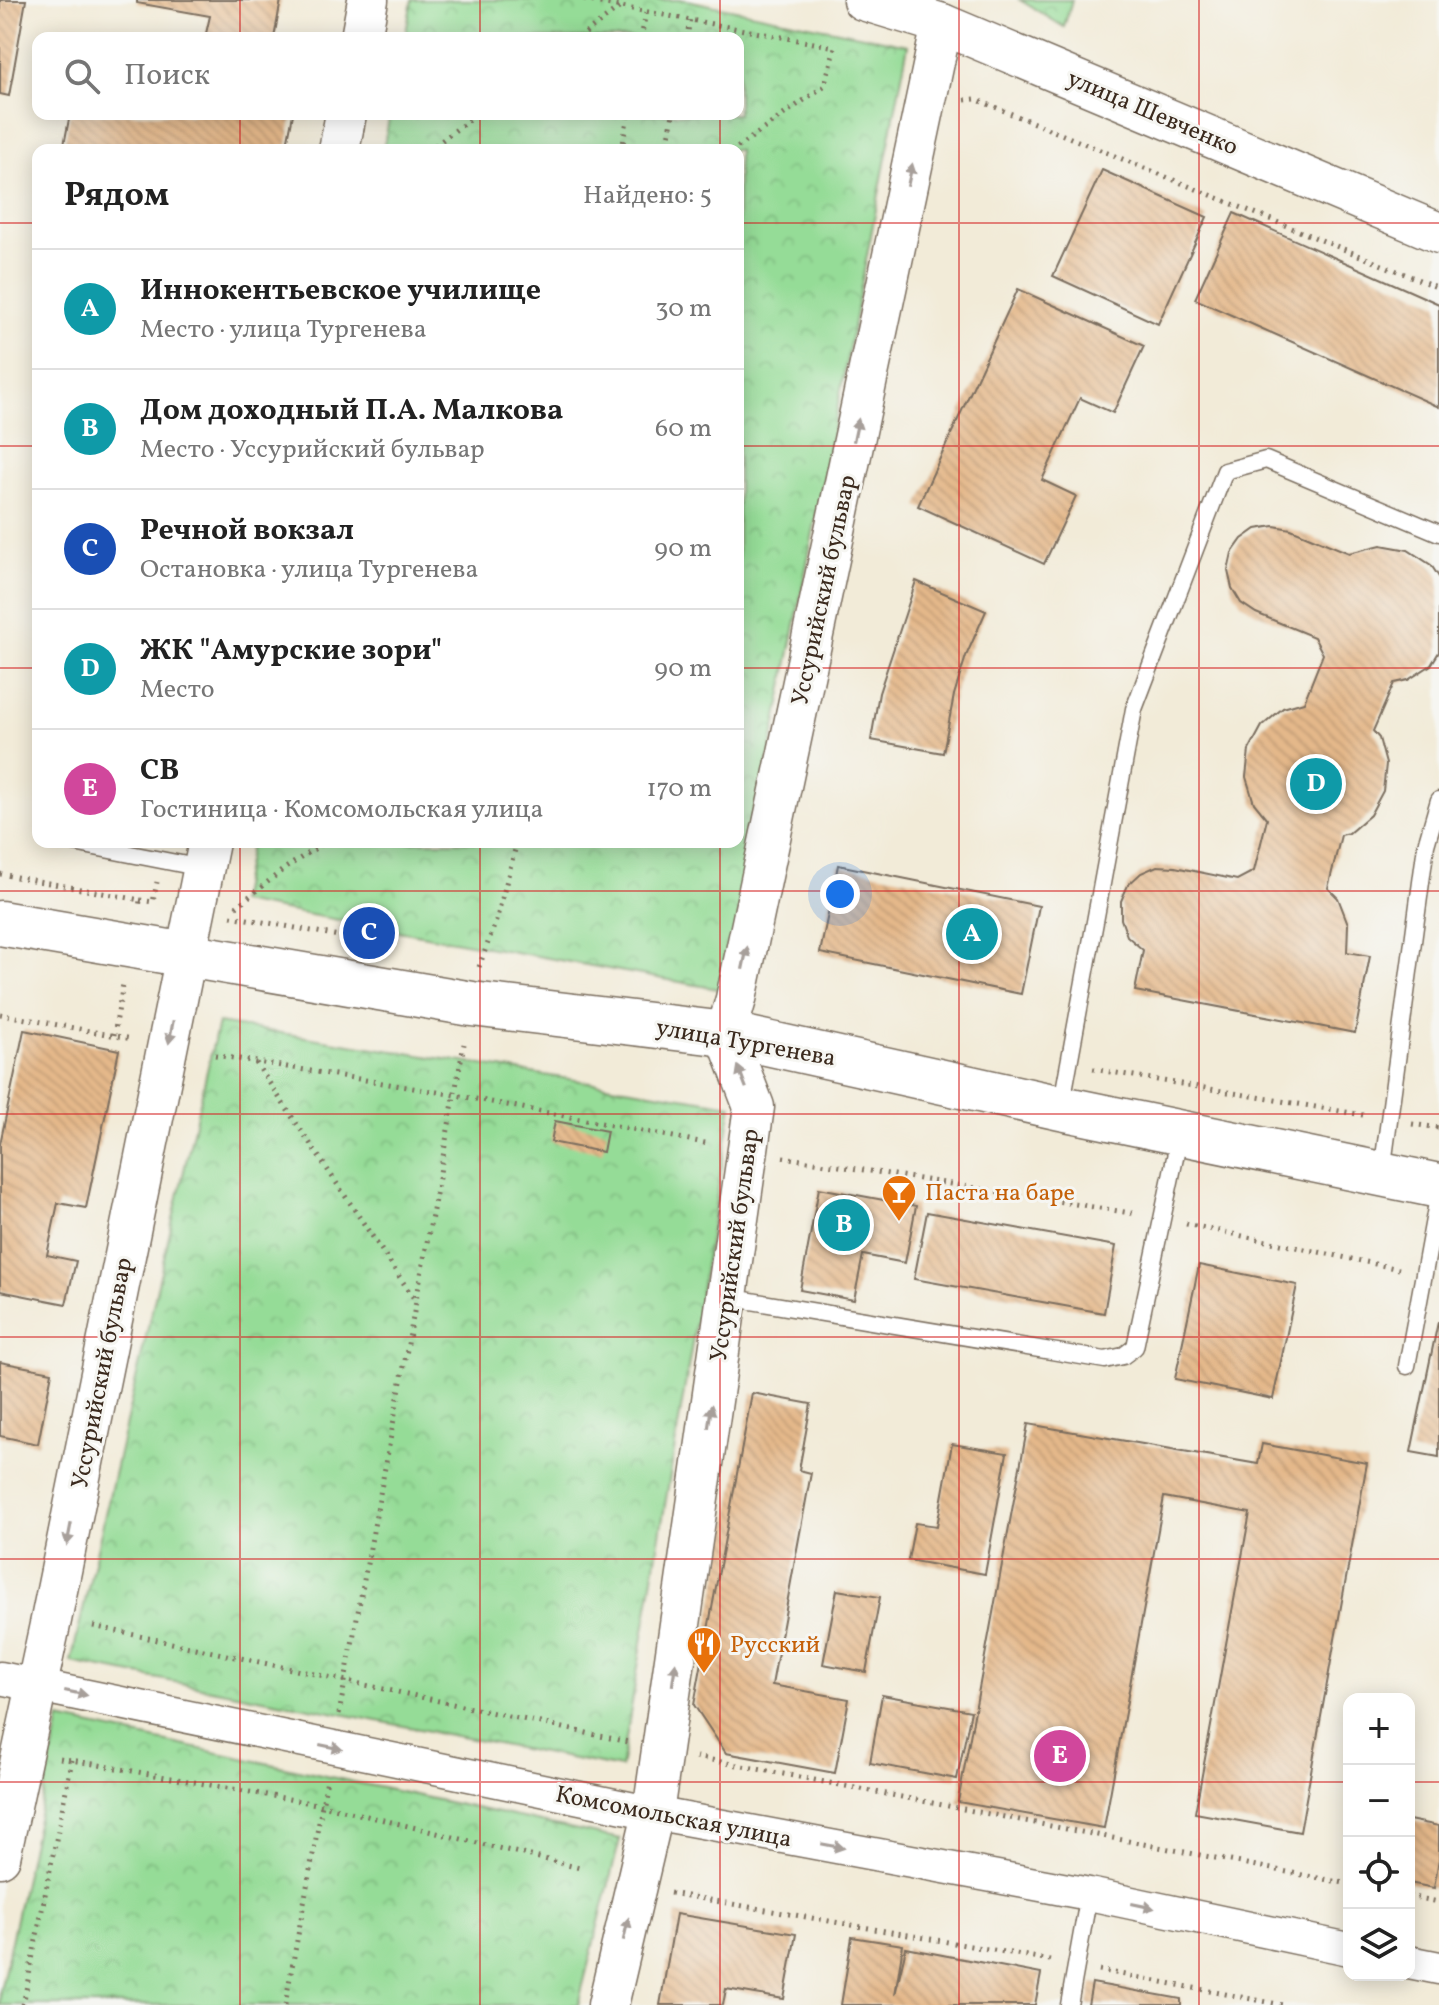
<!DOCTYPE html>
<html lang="ru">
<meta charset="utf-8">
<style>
:root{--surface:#fff;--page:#f2f2f2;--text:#222;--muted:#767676;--line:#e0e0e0;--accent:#b45309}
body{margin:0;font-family:Vollkorn,serif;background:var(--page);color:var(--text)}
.controls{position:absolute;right:24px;bottom:24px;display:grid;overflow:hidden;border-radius:16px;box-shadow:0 4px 20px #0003}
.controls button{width:72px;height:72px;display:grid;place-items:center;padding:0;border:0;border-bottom:2px solid var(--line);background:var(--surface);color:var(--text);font:40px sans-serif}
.you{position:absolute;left:840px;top:894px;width:28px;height:28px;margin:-20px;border:6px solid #fff;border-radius:50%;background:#1a73e8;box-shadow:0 0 0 12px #1a73e833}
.badge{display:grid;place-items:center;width:52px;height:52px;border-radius:50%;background:var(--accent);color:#fff;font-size:26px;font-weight:700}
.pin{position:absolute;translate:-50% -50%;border:4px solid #fff;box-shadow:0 2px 8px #0006}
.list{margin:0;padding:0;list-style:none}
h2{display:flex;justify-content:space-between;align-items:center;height:104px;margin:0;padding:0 32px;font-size:34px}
h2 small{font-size:26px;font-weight:400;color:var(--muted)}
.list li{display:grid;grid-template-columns:52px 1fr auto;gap:24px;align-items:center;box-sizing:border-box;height:120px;padding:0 32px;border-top:2px solid var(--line)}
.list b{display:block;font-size:30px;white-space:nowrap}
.list p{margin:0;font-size:26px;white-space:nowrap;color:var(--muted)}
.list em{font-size:26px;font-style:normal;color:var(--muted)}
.icon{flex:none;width:44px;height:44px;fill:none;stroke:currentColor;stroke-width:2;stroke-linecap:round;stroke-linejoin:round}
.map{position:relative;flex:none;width:1439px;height:2005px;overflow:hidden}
.search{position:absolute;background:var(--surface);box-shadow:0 4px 20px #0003;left:32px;top:32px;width:712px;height:88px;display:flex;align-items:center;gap:20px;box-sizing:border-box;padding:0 28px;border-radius:16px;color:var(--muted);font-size:30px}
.panel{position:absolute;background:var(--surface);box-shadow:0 4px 20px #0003;left:32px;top:144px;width:712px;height:704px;border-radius:16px}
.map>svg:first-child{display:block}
</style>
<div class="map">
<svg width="1439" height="2005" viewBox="0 0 1439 2005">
<defs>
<pattern id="park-crowns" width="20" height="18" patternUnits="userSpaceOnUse" patternTransform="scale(2)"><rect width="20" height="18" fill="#95dc97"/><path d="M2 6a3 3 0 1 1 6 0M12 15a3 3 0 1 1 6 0" fill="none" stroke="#81bd82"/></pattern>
<pattern id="building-back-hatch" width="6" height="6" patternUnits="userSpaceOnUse" patternTransform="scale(2)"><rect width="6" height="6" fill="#e4b88a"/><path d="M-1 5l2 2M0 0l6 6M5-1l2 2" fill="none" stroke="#c49e77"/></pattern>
</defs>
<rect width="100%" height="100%" fill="#f6f6f2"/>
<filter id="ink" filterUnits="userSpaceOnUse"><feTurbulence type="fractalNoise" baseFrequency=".0125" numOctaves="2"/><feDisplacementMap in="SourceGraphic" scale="16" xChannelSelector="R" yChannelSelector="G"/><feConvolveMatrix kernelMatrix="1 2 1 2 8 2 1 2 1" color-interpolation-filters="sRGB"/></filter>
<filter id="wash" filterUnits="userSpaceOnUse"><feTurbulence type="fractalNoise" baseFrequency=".006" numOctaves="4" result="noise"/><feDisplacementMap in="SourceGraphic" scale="32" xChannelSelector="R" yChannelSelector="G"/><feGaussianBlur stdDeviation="1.8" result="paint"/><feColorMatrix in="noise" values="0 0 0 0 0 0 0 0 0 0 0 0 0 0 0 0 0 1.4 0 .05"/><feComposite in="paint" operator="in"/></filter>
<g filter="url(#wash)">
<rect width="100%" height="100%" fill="#f2ebd8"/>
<g fill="url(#park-crowns)" stroke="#68835a" stroke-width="2">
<path d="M412,0h274l222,45 -184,945 -485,-88 12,-60h487v-692h-355l7,-36h348v-76h-333z"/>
<path d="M1020,0h52l-8,27z"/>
<path d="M218,1023l514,82 -111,663 -550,-106z"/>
<path d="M60,1719l560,120 -42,166h-578v-14z"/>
</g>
<g id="blocks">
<g fill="url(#building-back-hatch)">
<path d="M0,0h26l-17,96 -9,-2z"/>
<path d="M137,0h144l-7,38h-69l5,-22 -73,-13z"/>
<path d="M70,114h107l14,2v-2h102l-7,36h-223z"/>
<path d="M1102,170l105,47 -49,107 -105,-48z"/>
<path d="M1234,213l205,91v103l-244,-108z"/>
<path d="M1018,289l126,57 -31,67 -33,-15 -38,82 34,16 -32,68 -126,-58z"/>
<path d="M1274,526l17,3 58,24 32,-8 27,5 23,15 8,12v75l-8,13 -23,15 -14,3 -21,48 6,7 7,26 -3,27 -13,24 -21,18 -8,2 -13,53 10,10 10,26 -1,28 23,4 -15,77 -220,-42 8,-41 -16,-14 -6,-17v-18l7,-16 13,-12 16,-7 18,1 62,13 17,-9 13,-52 -13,-16 -8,-26 3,-27 13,-24 21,-18 21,-6 19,-48 -9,-17 -58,-24 -15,-10 -9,-15 -4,-17 4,-18 10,-14 14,-10z"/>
<path d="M916,581l70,30 -20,45 -12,39 -11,58 -72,-13 8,-47z"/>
<path d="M838,865l201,41 -18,88 -201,-41z"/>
<path d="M24,1030l95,20 -33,158 -28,-5 -11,52 29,6 -10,43 -66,-13v-147z"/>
<path d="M555,1121l52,10 -4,21 -52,-10z"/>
<path d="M819,1188l97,18 -11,57 -42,-8 -9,45 -54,-10z"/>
<path d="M927,1212l189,34 -12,67 -190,-34z"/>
<path d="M1199,1265l98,20 -24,114 -98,-20z"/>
<path d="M1438,1322h1v135l-28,-5z"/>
<path d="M0,1362l52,10 -14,72 -38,-8z"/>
<path d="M752,1393l59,11 -12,66 12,3 -39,212 77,14 -14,74 -109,-20 -32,-48z"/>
<path d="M1028,1424l230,40 4,-20 105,19 -67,369 -105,-19 55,-300 -86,-16 -60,331 -146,-26z"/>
<path d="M952,1444l55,9 -22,121 -77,-14 7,-37 22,3z"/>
<path d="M837,1590l43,7 -14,75 -43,-8z"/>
<path d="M882,1695l89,16 -14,68 -87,-16z"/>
<path d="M1409,1820l30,6v33l-5,29 -25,-5z"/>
<path d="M676,1914l120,20 -12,65 -58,-10 -3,16h-63z"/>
<path d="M852,1937l51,8 -8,50 11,-47 135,26 -6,31h-194z"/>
<path d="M1092,1983l89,16v6h-93z"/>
</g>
</g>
</g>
<g filter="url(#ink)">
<use href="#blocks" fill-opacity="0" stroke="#7b6e5f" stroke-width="2"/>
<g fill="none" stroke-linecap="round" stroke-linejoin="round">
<g stroke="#7b6e5f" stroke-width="19">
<g id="service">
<path d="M69,842l133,26"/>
<path d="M1061,1107l73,-398 91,-238 41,-11 173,73"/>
<path d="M1382,1172l44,-327 13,-45"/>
<path d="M727,1297l378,63 18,-4 12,-9 45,-213"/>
<path d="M1407,1366l32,-174"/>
<path d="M1069,2005l20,-111"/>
</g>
</g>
<g stroke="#7b6e5f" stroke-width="35">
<g id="minor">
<path d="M0,1678l653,135 436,81 260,55"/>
<path d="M1409,1962l30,6"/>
</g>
</g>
<g stroke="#7b6e5f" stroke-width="43">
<g id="tertiary">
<path d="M863,0l79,24 497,209"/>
<path d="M361,38l7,-38"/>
<path d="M339,150l7,-36"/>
<path d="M0,1857l51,-237 158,-778"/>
<path d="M608,2005l45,-192 101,-706 -28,-73 10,-35 206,-975"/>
</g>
</g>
<g stroke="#7b6e5f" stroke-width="47">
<path id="secondary" d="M0,923l472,81 254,30 335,74 378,78"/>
</g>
<g stroke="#7b6e5f" stroke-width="5" stroke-dasharray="2 6" stroke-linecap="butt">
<path d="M584,0l251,47 -11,39 -90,64"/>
<path d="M579,38l40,-30"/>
<path d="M641,38l5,-25"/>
<path d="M687,38l3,-20"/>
<path d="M965,100l10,-1 464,189"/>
<path d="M429,150l48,-36"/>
<path d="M622,150l6,-36"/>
<path d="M667,150l6,-36"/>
<path d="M0,874l140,26 -1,8"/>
<path d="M140,900l13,2 4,-20"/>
<path d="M236,907l48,-38 41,-27"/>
<path d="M231,916l151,28"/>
<path d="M479,967l17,-46 21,-79"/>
<path d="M0,1014l132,25"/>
<path d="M114,1035l9,-51"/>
<path d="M215,1055l240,40 255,49"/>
<path d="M256,1063l159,237"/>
<path d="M1093,1069l270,46"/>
<path d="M1412,1124l27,4"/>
<path d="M783,1157l354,57"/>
<path d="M1186,1224l213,45"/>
<path d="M93,1626l535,116"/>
<path d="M339,1714l125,-670"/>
<path d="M696,1757l653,127"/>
<path d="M60,1758l262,47 262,64"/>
<path d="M670,1893l380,67"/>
<path d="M1409,1896l30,6"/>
<path d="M1099,1970l184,35"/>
<path d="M23,2005l49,-245"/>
<path d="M285,2005l42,-226"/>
</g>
<use href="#service" stroke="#fff" stroke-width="16"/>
<use href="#minor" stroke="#fff" stroke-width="32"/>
<use href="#tertiary" stroke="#fff" stroke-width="40"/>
<use href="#secondary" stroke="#fff" stroke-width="44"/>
</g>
<defs><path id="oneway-solid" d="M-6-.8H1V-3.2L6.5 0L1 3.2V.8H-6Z" transform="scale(2)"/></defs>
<g fill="#a79f9a">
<use href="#oneway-solid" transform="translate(910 175) rotate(-78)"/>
<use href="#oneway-solid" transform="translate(856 430) rotate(-78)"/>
<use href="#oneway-solid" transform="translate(745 958) rotate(-78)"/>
<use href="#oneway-solid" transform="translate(171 1032) rotate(101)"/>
<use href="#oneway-solid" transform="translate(742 1077) rotate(-111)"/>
<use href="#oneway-solid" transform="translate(710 1416) rotate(-82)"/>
<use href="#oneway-solid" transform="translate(69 1534) rotate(101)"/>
<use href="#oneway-solid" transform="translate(674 1674) rotate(-82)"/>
<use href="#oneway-solid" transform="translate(76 1693) rotate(12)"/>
<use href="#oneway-solid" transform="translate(331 1747) rotate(12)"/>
<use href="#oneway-solid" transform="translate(833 1846) rotate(11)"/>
<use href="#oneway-solid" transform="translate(1143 1906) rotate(12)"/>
<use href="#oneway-solid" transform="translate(626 1929) rotate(-77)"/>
</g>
</g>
<path fill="none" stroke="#d62828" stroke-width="2" stroke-opacity="0.55" d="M240,0v38M480,0v38M720,0v38M959,0v2005M1199,0v2005M240,114v36M480,114v36M720,114v36M0,223h38M738,223h701M0,446h38M738,446h701M0,668h38M738,668h701M240,842v1163M480,842v1163M720,842v1163M0,891h1439M0,1114h1439M0,1337h1439M0,1559h1439M0,1782h1349M1409,1782h30"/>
<defs>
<g id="bar-pin" transform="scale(1.8)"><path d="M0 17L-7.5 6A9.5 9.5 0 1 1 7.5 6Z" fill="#e8710a" stroke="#f6f6f2"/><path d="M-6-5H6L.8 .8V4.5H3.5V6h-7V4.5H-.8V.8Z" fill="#fff"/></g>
<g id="restaurant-pin" transform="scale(1.8)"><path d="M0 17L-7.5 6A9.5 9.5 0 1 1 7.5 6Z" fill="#e8710a" stroke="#f6f6f2"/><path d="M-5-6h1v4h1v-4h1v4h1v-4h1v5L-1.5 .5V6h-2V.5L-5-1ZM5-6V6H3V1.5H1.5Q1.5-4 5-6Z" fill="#fff"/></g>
</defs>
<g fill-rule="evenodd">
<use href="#bar-pin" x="899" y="1192"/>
<use href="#restaurant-pin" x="704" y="1644"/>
</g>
<g text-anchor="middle" stroke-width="6" stroke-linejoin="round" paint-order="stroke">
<g font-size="24" fill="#3b2a1e" stroke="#f6f6f2">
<text transform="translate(1153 112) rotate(23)" y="8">улица Шевченко</text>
<text transform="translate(823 590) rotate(-78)" y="8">Уссурийский бульвар</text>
<text transform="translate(746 1042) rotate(10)" y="8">улица Тургенева</text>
<text transform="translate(734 1245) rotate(-82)" y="8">Уссурийский бульвар</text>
<text transform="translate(101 1373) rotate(-79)" y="8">Уссурийский бульвар</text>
<text transform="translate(674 1816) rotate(11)" y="8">Комсомольская улица</text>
</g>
<g font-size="24" fill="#c56008" stroke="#f6f6f2" text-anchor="start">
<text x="925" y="1200">Паста на баре</text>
<text x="730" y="1652">Русский</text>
</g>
</g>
</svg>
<div class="controls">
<button>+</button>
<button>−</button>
<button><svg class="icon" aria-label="locate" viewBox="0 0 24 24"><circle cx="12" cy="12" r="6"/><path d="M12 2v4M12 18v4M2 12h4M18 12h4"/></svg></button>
<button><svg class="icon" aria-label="layers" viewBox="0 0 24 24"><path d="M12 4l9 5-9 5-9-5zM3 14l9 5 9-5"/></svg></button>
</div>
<div class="you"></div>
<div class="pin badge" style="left:972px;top:934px;background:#0f9aa8">A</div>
<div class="pin badge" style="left:844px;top:1225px;background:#0f9aa8">B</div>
<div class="pin badge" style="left:369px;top:933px;background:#1a4fb4">C</div>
<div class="pin badge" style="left:1316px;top:784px;background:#0f9aa8">D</div>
<div class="pin badge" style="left:1060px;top:1756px;background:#d1479c">E</div>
<div class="search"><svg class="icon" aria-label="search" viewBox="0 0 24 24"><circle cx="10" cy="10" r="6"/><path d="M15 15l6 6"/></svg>Поиск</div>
<section class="panel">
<h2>Рядом<small>Найдено: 5</small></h2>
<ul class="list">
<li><span class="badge" style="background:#0f9aa8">A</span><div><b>Иннокентьевское училище</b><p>Место · улица Тургенева</p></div><em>30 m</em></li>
<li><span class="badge" style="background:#0f9aa8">B</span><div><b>Дом доходный П.А. Малкова</b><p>Место · Уссурийский бульвар</p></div><em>60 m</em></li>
<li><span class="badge" style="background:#1a4fb4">C</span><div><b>Речной вокзал</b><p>Остановка · улица Тургенева</p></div><em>90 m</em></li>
<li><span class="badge" style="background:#0f9aa8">D</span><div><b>ЖК &quot;Амурские зори&quot;</b><p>Место</p></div><em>90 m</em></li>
<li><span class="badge" style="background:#d1479c">E</span><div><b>СВ</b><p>Гостиница · Комсомольская улица</p></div><em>170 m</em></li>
</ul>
</section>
</div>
